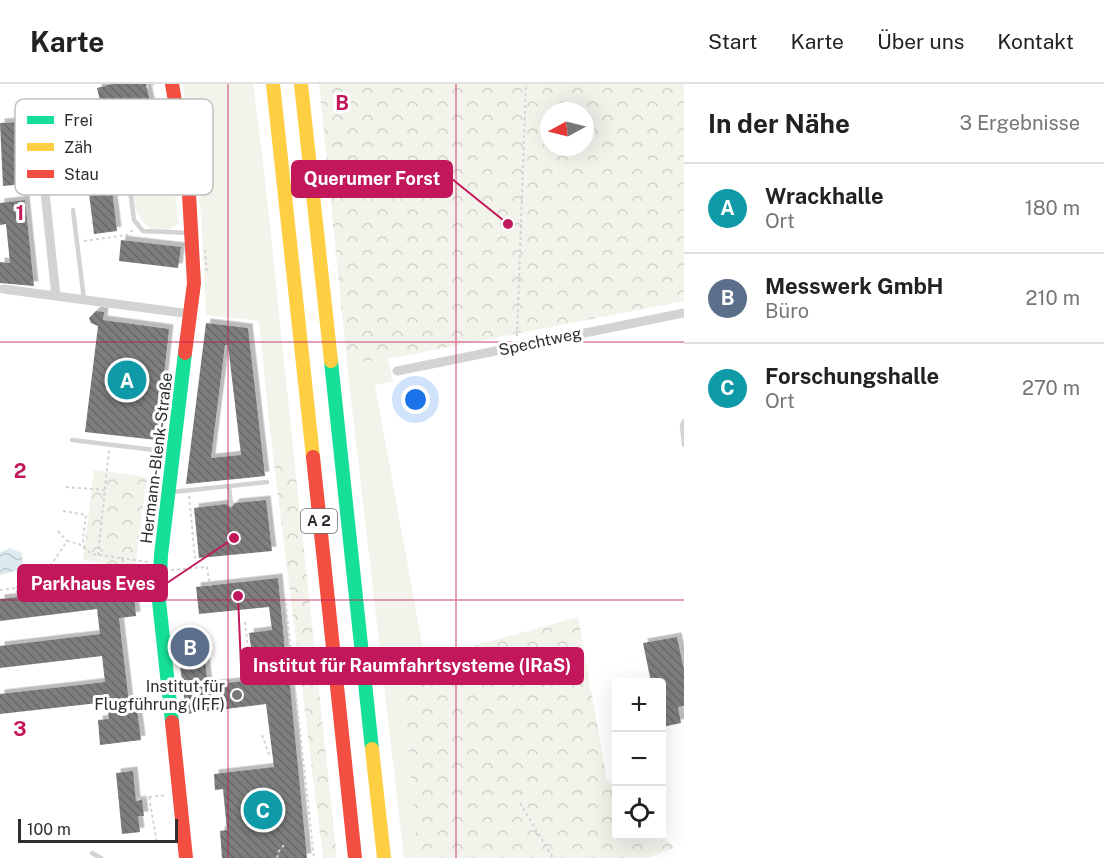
<!DOCTYPE html>
<html lang="de">
<meta charset="utf-8">
<style>
:root{--surface:#fff;--page:#f6f6f6;--text:#222;--muted:#767676;--line:#e0e0e0;--accent:#b45309}
body{margin:0;font-family:"Public Sans",sans-serif;background:var(--page);color:var(--text)}
.controls{position:absolute;right:18px;bottom:18px;display:grid;overflow:hidden;border-radius:6px;box-shadow:0 6px 24px #0002}
.controls button{width:54px;height:54px;display:grid;place-items:center;padding:0;border:0;border-bottom:2px solid var(--line);background:var(--surface);color:var(--text);font:30px sans-serif}
.compass{position:absolute;left:540px;top:18px;width:54px;height:54px;border-radius:50%;background:var(--surface);box-shadow:0 6px 24px #0002;rotate:263deg}
.scale{position:absolute;left:18px;bottom:15px;width:160px;box-sizing:border-box;padding-left:6px;border:3px solid #2e2e2e;border-top:0;font-size:16px;line-height:21px;white-space:nowrap;color:#2e2e2e;-webkit-text-stroke:4px #fff;paint-order:stroke}
.you{position:absolute;left:416px;top:316px;width:21px;height:21px;margin:-15px;border:4px solid #fff;border-radius:50%;background:#1a73e8;box-shadow:0 0 0 9px #1a73e833}
.badge{display:grid;place-items:center;width:39px;height:39px;border-radius:50%;background:var(--accent);color:#fff;font-size:20px;font-weight:700}
.pin{position:absolute;translate:-50% -50%;border:3px solid #fff;box-shadow:0 2px 6px #0006}
.list{margin:0;padding:0;list-style:none}
h2{display:flex;justify-content:space-between;align-items:center;height:78px;margin:0;padding:0 24px;font-size:26px}
h2 small{font-size:20px;font-weight:400;color:var(--muted)}
.list li{display:grid;grid-template-columns:39px 1fr auto;gap:18px;align-items:center;box-sizing:border-box;height:90px;padding:0 24px;border-top:2px solid var(--line)}
.list b{display:block;font-size:22px;white-space:nowrap}
.list p{margin:0;font-size:20px;white-space:nowrap;color:var(--muted)}
.list em{font-size:20px;font-style:normal;color:var(--muted)}
.icon{flex:none;width:33px;height:33px;fill:none;stroke:currentColor;stroke-width:2;stroke-linecap:round;stroke-linejoin:round}
.map{position:relative;flex:none;width:684px;height:774px;overflow:hidden}
header{display:flex;align-items:center;gap:36px;box-sizing:border-box;height:84px;padding:0 30px;background:var(--surface);border-bottom:2px solid var(--line)}
header strong{font-size:28px}
nav{display:flex;gap:33px;margin-inline-start:auto;font-size:21px}
main{display:flex}
aside{flex:1;background:var(--surface)}
.map>svg:first-child{display:block}
</style>
<header>
<strong>Karte</strong>
<nav><a>Start</a><a>Karte</a><a>Über uns</a><a>Kontakt</a></nav>
</header>
<main>
<div class="map">
<svg width="684" height="774" viewBox="0 0 684 774">
<defs>
<pattern id="forest-crowns" width="20" height="18" patternUnits="userSpaceOnUse" patternTransform="scale(1.5)"><rect width="20" height="18" fill="#f2f4ec"/><path d="M2 6a3 3 0 1 1 6 0M12 15a3 3 0 1 1 6 0" fill="none" stroke="#d0d2cb"/></pattern>
<pattern id="water-waves" width="16" height="10" patternUnits="userSpaceOnUse" patternTransform="scale(1.5)"><rect width="16" height="10" fill="#dbebf0"/><path d="M0 5q4-4 8 0t8 0" fill="none" stroke="#bccace"/></pattern>
<pattern id="building-back-hatch" width="6" height="6" patternUnits="userSpaceOnUse" patternTransform="scale(1.5)"><rect width="6" height="6" fill="#7e7e7e"/><path d="M-1 5l2 2M0 0l6 6M5-1l2 2" fill="none" stroke="#686868"/></pattern>
<filter id="shadow"><feDropShadow dx="4.5" dy="-4.5" stdDeviation="0" flood-color="#0004"/></filter>
</defs>
<rect width="100%" height="100%" fill="#fff"/>
<g fill="#f2f4ec">
<path d="M183,0h70l11,85 32,307 -11,1 -14,-38 -12,-118 -53,-6 -5,-100z"/>
<path d="M170,43l2,45 -10,2 1,7h10l6,42c-47,38 -61,-67 -44,-85 8,-8 24,-9 35,-11z"/>
<path d="M388,275l5,22 -18,4 50,275 -24,7 17,191h-14l-57,-494z"/>
</g>
<g fill="url(#forest-crowns)" fill-rule="evenodd">
<path d="M319,0h365v217l-296,58 -41,5zM549,27h36v36h-36z"/>
<path d="M271,355l14,38 11,-1 41,382h-14z"/>
<path d="M94,386l53,7 -12,92 -52,-9z"/>
<path d="M578,533l29,163 9,9v47l46,-1 12,13 -27,10h-229l-17,-192z"/>
</g>
<path fill="url(#water-waves)" d="M10,464l12,5 1,13 -4,4 -19,5v-23z"/>
<g fill="url(#building-back-hatch)" fill-rule="evenodd" filter="url(#shadow)">
<path d="M112,0h34l7,31 -55,13 -4,-17 8,-2 -5,-21z"/>
<path d="M21,38l4,62 -22,2 -3,-63z"/>
<path d="M105,49l12,98 -23,3 -12,-98z"/>
<path d="M25,116l9,86 -34,-3v-21l10,1 -4,-39 -6,1v-22z"/>
<path d="M121,156l60,7 -3,21 -59,-7z"/>
<path d="M96,227l8,1 -1,8 66,9 -12,111 -72,-8 13,-106 -7,-3 -2,-5z"/>
<path d="M206,239l42,5 17,148 -79,8zM225,261h3l13,110 -30,3z"/>
<path d="M266,416l6,51 -73,7 -5,-50 32,-4 5,4 4,-5z"/>
<path d="M278,494l7,73 -33,4 -3,-22 23,-3 -3,-23 -70,7 -3,-27z"/>
<path d="M133,500l3,32 -17,2 11,93 7,-1 4,30 -41,5 -2,-25 11,-1 -2,-17 -107,12v-20l105,-12 -3,-26 -102,12v-22l100,-12 -3,-25 -97,12v-22z"/>
<path d="M202,553l6,48 81,-9 18,182h-85l-2,-27 7,-1 -4,-41 -8,1 -1,-16 60,-7 -8,-63 -80,10 -9,-74z"/>
<path d="M677,553l7,33v36l-6,1 3,16 -19,4v-45h-11l-8,-39z"/>
<path d="M133,687l3,30 6,-1 2,16h-6l2,16 -18,2 -6,-61z"/>
</g>
<g fill="none" stroke-linecap="round" stroke-linejoin="round">
<g stroke="#d3d3d3" stroke-width="2" stroke-dasharray="3 3" stroke-linecap="butt">
<path d="M146,3l9,-3"/>
<path d="M47,55l66,-11 8,4"/>
<path d="M173,81l3,24"/>
<path d="M84,157l43,-6 6,-5"/>
<path d="M205,166l2,24"/>
<path d="M517,252l9,-252"/>
<path d="M66,403l39,3"/>
<path d="M189,412l6,63"/>
<path d="M63,427l23,4 -3,24 2,11"/>
<path d="M58,447l9,10"/>
<path d="M98,471l11,-105"/>
<path d="M121,474l27,4"/>
<path d="M171,486l36,-3 3,19"/>
<path d="M16,504l9,-7 20,-7 22,-33 12,3 13,10 29,4 7,10 5,16"/>
<path d="M0,506l16,-2 2,9"/>
<path d="M285,513l29,261"/>
<path d="M245,538l5,45"/>
<path d="M262,651l8,22"/>
<path d="M149,713l18,-2"/>
<path d="M139,716v-2l10,-1 8,46"/>
<path d="M520,719l33,55"/>
<path d="M277,774l2,-7 7,-8"/>
</g>
<g stroke="#d3d3d3" stroke-width="4.5">
<path d="M177,35l-45,10 -6,5 -2,10 10,76 9,11 47,2"/>
<path d="M73,126l11,89"/>
<path d="M684,337l-2,4 2,20"/>
<path d="M72,356l99,12"/>
<path d="M229,402l2,18"/>
<path d="M172,408l95,-10"/>
<path d="M92,769l9,5"/>
</g>
<g stroke="#d3d3d3" stroke-width="9">
<path d="M36,24l20,188"/>
<path d="M3,205l188,25"/>
<path d="M397,287l287,-58"/>
</g>
<g stroke="#16e098" stroke-width="14">
<path d="M331,277l41,388"/>
<path d="M172,638l-13,-121 2,-46 24,-202"/>
</g>
<g stroke="#ffcf43" stroke-width="14">
<path d="M273,0l40,373"/>
<path d="M301,0l30,277"/>
<path d="M372,665l12,109"/>
</g>
<g stroke="#f24e42" stroke-width="14">
<path d="M172,0l16,92 6,107 -9,70"/>
<path d="M313,373l42,401"/>
<path d="M172,638l14,136"/>
</g>
</g>
<path fill="none" stroke="#c2185b" stroke-width="1.5" stroke-opacity="0.55" d="M228,0v774M456,0v774M0,258h684M0,516h684"/>
<circle fill="#777" stroke="#fff" stroke-width="2" cx="237" cy="611" r="6"/>
<g text-anchor="middle" stroke-width="6" stroke-linejoin="round" paint-order="stroke">
<rect fill="#fff" stroke="#6d6d6d" stroke-width="1.5" x="301" y="425" width="36" height="24" rx="4.5"/>
<g font-size="15" font-weight="bold" fill="#2e2e2e">
<text x="319" y="442">A 2</text>
</g>
<g font-size="16" fill="#2e2e2e" stroke="#fff">
<text transform="translate(540 257) rotate(-12)" y="6">Spechtweg</text>
<text transform="translate(156 374) rotate(-83)" y="6">Hermann-Blenk-Straße</text>
</g>
<g font-size="16" fill="#2e2e2e" stroke="#fff" text-anchor="end">
<text x="225" y="608">Institut für<tspan x="225" dy="18">Flugführung (IFF)</tspan></text>
</g>
</g>
<rect x="15" y="15" width="198" height="96" rx="9" fill="#fff" stroke="#c0c0c0" stroke-width="1.5"/>
<rect x="27" y="32" width="27" height="8" fill="#16e098"/>
<rect x="27" y="59" width="27" height="8" fill="#ffcf43"/>
<rect x="27" y="86" width="27" height="8" fill="#f24e42"/>
<g font-size="16" fill="#2e2e2e">
<text x="64" y="42">Frei</text>
<text x="64" y="69">Zäh</text>
<text x="64" y="96">Stau</text>
</g>
<g font-size="20" text-anchor="middle" font-weight="bold" fill="#c2185b" stroke="#fff" stroke-width="6" stroke-linejoin="round" paint-order="stroke">
<text x="342" y="26">B</text>
<text x="20" y="136">1</text>
<text x="20" y="394">2</text>
<text x="20" y="652">3</text>
</g>
<path fill="none" stroke="#c2185b" stroke-width="2" d="M508 140L452 95M234 454L167 499M238 512L241 582"/>
<g fill="#c2185b" stroke="#fff" stroke-width="2">
<circle cx="508" cy="140" r="6"/>
<circle cx="234" cy="454" r="6"/>
<circle cx="238" cy="512" r="6"/>
</g>
<g fill="#c2185b" stroke="#c2185b" stroke-width="2">
<rect x="292" y="77" width="160" height="36" rx="6"/>
<rect x="18" y="481" width="149" height="36" rx="6"/>
<rect x="241" y="564" width="342" height="36" rx="6"/>
</g>
<g font-size="18" text-anchor="middle" font-weight="bold" fill="#fff">
<text x="372" y="101">Querumer Forst</text>
<text x="93" y="506">Parkhaus Eves</text>
<text x="412" y="588">Institut für Raumfahrtsysteme (IRaS)</text>
</g>
</svg>
<div class="controls">
<button>+</button>
<button>−</button>
<button><svg class="icon" aria-label="locate" viewBox="0 0 24 24"><circle cx="12" cy="12" r="6"/><path d="M12 2v4M12 18v4M2 12h4M18 12h4"/></svg></button>
</div>
<svg class="compass" viewBox="-18 -18 36 36"><path d="M0-13l5 13h-10z" fill="#e53935"/><path d="M0 13l5-13h-10z" fill="#767676"/></svg>
<div class="scale">100 m</div>
<div class="you"></div>
<div class="pin badge" style="left:127px;top:296px;background:#0f9aa8">A</div>
<div class="pin badge" style="left:190px;top:563px;background:#5c6f8a">B</div>
<div class="pin badge" style="left:263px;top:726px;background:#0f9aa8">C</div>
</div>
<aside>
<h2>In der Nähe<small>3 Ergebnisse</small></h2>
<ul class="list">
<li><span class="badge" style="background:#0f9aa8">A</span><div><b>Wrackhalle</b><p>Ort</p></div><em>180 m</em></li>
<li><span class="badge" style="background:#5c6f8a">B</span><div><b>Messwerk GmbH</b><p>Büro</p></div><em>210 m</em></li>
<li><span class="badge" style="background:#0f9aa8">C</span><div><b>Forschungshalle</b><p>Ort</p></div><em>270 m</em></li>
</ul>
</aside>
</main>
